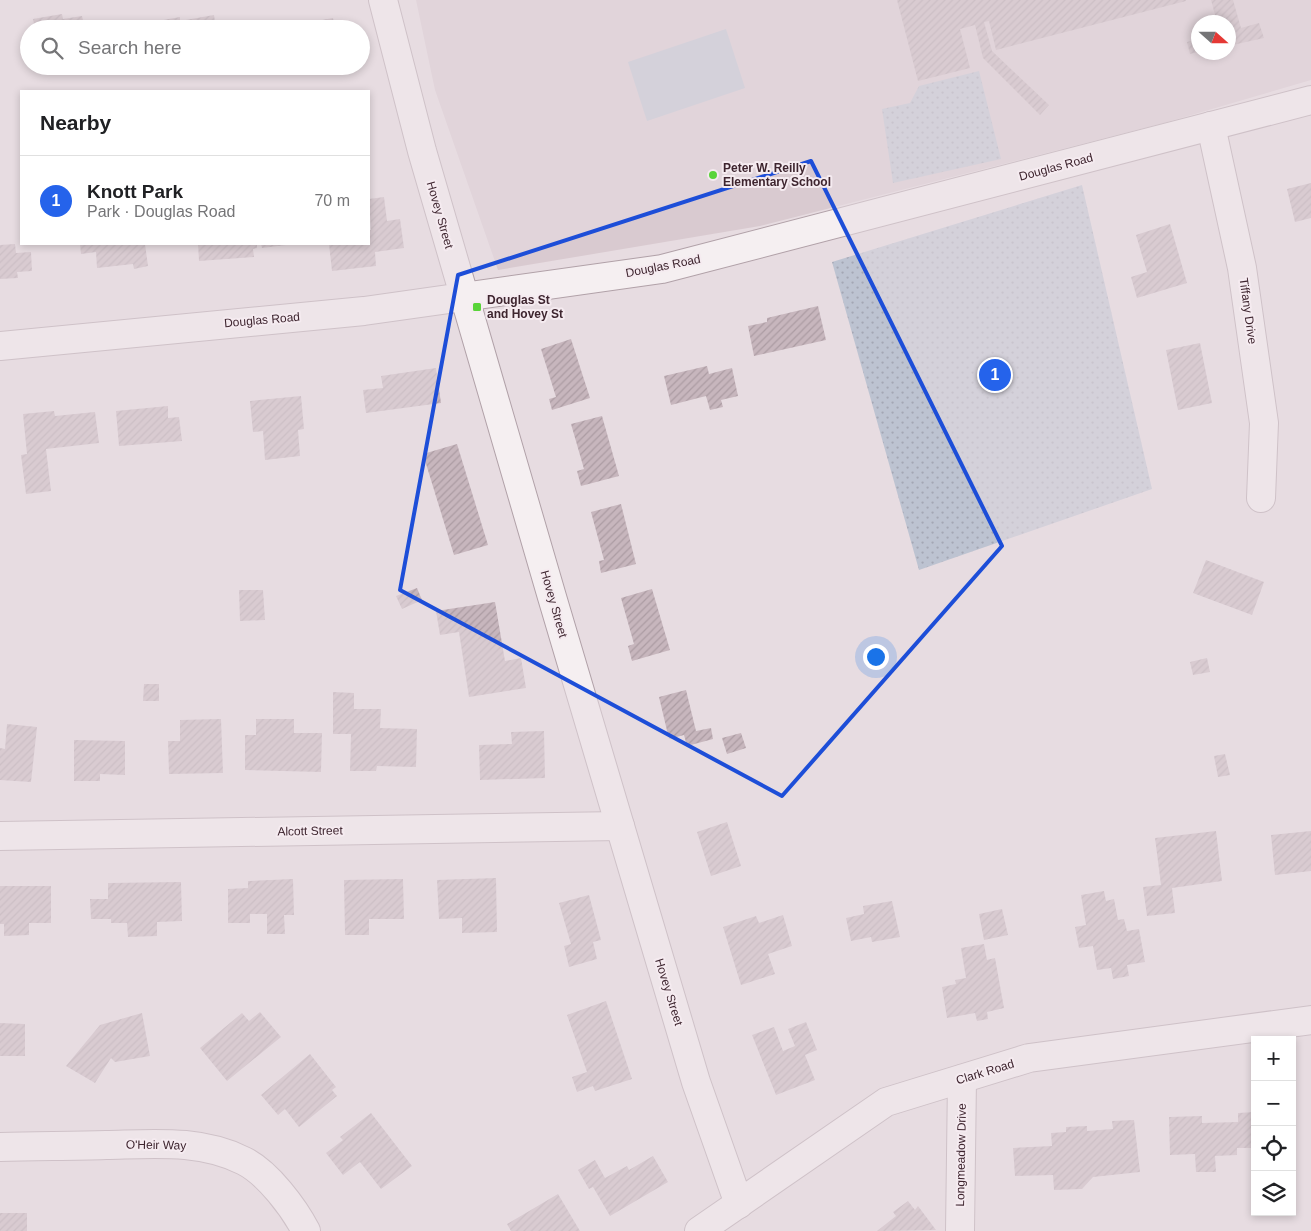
<!DOCTYPE html>
<meta charset="utf-8">
<style>
:root{--surface:#fff;--page:#f2f2f2;--text:#202124;--muted:#757577;--line:#e0e0e0;--accent:#2563eb}
body{margin:0;font-family:Helvetica,sans-serif;background:var(--page);color:var(--text)}
.controls{position:absolute;right:15px;bottom:15px;display:grid;overflow:hidden;border-radius:0px;box-shadow:0 2px 8px #0003}
.controls button{width:45px;height:45px;display:grid;place-items:center;padding:0;border:0;border-bottom:1px solid var(--line);background:var(--surface);color:var(--text);font:25px sans-serif}
.compass{position:absolute;left:1191px;top:15px;width:45px;height:45px;border-radius:50%;background:var(--surface);box-shadow:0 2px 8px #0003;rotate:111deg}
.you{position:absolute;left:875px;top:656px;width:18px;height:18px;margin:-12px;border:4px solid #fff;border-radius:50%;background:#1a73e8;box-shadow:0 0 0 8px #1a73e833}
.badge{display:grid;place-items:center;width:32px;height:32px;border-radius:50%;background:var(--accent);color:#fff;font-size:16px;font-weight:700}
.pin{position:absolute;translate:-50% -50%;border:2px solid #fff;box-shadow:0 1px 5px #0006}
.list{margin:0;padding:0;list-style:none}
h2{display:flex;justify-content:space-between;align-items:center;height:65px;margin:0;padding:0 20px;font-size:21px}
h2 small{font-size:16px;font-weight:400;color:var(--muted)}
.list li{display:grid;grid-template-columns:32px 1fr auto;gap:15px;align-items:center;box-sizing:border-box;height:90px;padding:0 20px;border-top:1px solid var(--line)}
.list b{display:block;font-size:19px;white-space:nowrap}
.list p{margin:0;font-size:16px;white-space:nowrap;color:var(--muted)}
.list em{font-size:16px;font-style:normal;color:var(--muted)}
.icon{flex:none;width:28px;height:28px;fill:none;stroke:currentColor;stroke-width:2;stroke-linecap:round;stroke-linejoin:round}
.map{position:relative;flex:none;width:1311px;height:1231px;overflow:hidden}
.search{position:absolute;background:var(--surface);box-shadow:0 2px 8px #0003;left:20px;top:20px;width:350px;height:55px;display:flex;align-items:center;gap:12px;box-sizing:border-box;padding:0 18px;border-radius:28px;color:var(--muted);font-size:19px}
.panel{position:absolute;background:var(--surface);box-shadow:0 2px 8px #0003;left:20px;top:90px;width:350px;height:155px;border-radius:0px}
.map>svg:first-child{display:block}
</style>
<div class="map">
<svg width="1311" height="1231" viewBox="0 0 1311 1231">
<defs>
<pattern id="park-dots" width="8" height="8" patternUnits="userSpaceOnUse" patternTransform="scale(1.25)"><rect width="8" height="8" fill="#bdc3d1"/><path d="M2 2h.1M6 6h.1" fill="none" stroke="#a4a7b4" stroke-width="1.8" stroke-linecap="round"/></pattern>
<pattern id="building-hatch" width="6" height="6" patternUnits="userSpaceOnUse" patternTransform="scale(1.25)"><rect width="6" height="6" fill="#c7b6bd"/><path d="M-1 1l2-2M0 6l6-6M5 7l2-2" fill="none" stroke="#ac9ca3"/></pattern>
</defs>
<rect width="100%" height="100%" fill="#e7dce1"/>
<path fill="#d9cad0" fill-rule="evenodd" d="M416,0h895v80l-147,43 -404,103 -262,44 -63,-180zM1198,22h30v30h-30z"/>
<path fill="#bdc3d1" d="M726,29l19,59 -98,33 -19,-59z"/>
<g fill="url(#park-dots)">
<path d="M979,71l22,88 -108,24 -11,-74 28,-6 9,-17z"/>
<path d="M1082,185l70,304 -233,81 -87,-308z"/>
</g>
<g fill="url(#building-hatch)">
<path d="M897,0h289v1l-190,49 -7,-29 -5,1 8,29 57,54 -9,10 -57,-57 -8,-33 -15,4 10,39 -52,13z"/>
<path d="M1211,0h22l8,28 18,-5 5,15 -36,8v-24h-11z"/>
<path d="M62,14l1,5 19,-3 3,13h-50l-2,-10z"/>
<path d="M214,15l2,14h-74l-1,-5 39,-7v4z"/>
<path d="M333,18l2,11h-34l-1,-5z"/>
<path d="M1198,39v13l-8,2 -3,-12z"/>
<path d="M149,66h31v1l-30,6z"/>
<path d="M1311,183v35l-16,4 -8,-33z"/>
<path d="M384,197l3,24 13,-2 4,29 -29,4 1,14 -44,5 -3,-27h40v-14h2l-2,-31z"/>
<path d="M1170,224l17,59 -50,15 -6,-21 16,-5 -11,-37z"/>
<path d="M15,244l1,9 15,-1 1,19 -15,1 1,6 -18,1v-34z"/>
<path d="M80,244h65l3,22 -14,3 -1,-5 -36,4 -1,-16 -15,2z"/>
<path d="M198,244h59v4l-4,1 1,8 -55,4z"/>
<path d="M261,244h25v1l-24,3z"/>
<path d="M818,306l8,34 -72,16 -6,-30 19,-4v-4z"/>
<path d="M571,339l19,59 -38,12 -3,-11 7,-2 -15,-48z"/>
<path d="M1200,343l12,60 -34,7 -12,-60z"/>
<path d="M707,366l2,8 23,-6 6,28 -17,4 2,7 -13,3 -4,-14 -35,9 -7,-29z"/>
<path d="M436,368l5,35 -75,10 -3,-23 20,-2 -2,-12z"/>
<path d="M301,396l3,33 -6,1 2,26 -35,4 -2,-29 -10,1 -3,-31z"/>
<path d="M168,406v12l11,-1 3,24 -63,5 -3,-35z"/>
<path d="M54,411l1,5 40,-4 4,31 -53,6 5,42 -25,3 -5,-39 6,-1 -4,-40z"/>
<path d="M602,416l17,60 -38,10 -4,-15 7,-2 -13,-45z"/>
<path d="M457,444l31,101 -34,10 -31,-101z"/>
<path d="M621,504l15,60 -35,9 -2,-12 5,-1 -13,-48z"/>
<path d="M1206,560l58,22 -12,33 -59,-22z"/>
<path d="M417,588l5,12 -20,9 -6,-13z"/>
<path d="M652,589l18,61 -38,11 -4,-15 6,-2 -13,-46z"/>
<path d="M239,590h24l2,30 -25,1z"/>
<path d="M495,602l10,59 16,-3 5,30 -57,9 -10,-65 -19,3 -4,-24z"/>
<path d="M1207,658l3,14 -17,3 -3,-13z"/>
<path d="M144,684h15v17h-16z"/>
<path d="M686,690l10,41 15,-3 2,11 -26,7 -3,-11 -15,4 -10,-42z"/>
<path d="M333,692l21,1v16h27l-1,19 37,1 -1,38 -39,-1 -1,5h-26l1,-37h-18z"/>
<path d="M221,719l2,54 -54,1 -1,-33h12v-21z"/>
<path d="M256,719h38v14h28l-1,39 -76,-2v-35h11z"/>
<path d="M7,724l30,3 -6,55 -31,-2v-32l5,1z"/>
<path d="M544,731l1,47 -65,2 -1,-35 33,-1 -1,-12z"/>
<path d="M741,733l5,15 -19,6 -5,-16z"/>
<path d="M74,740l51,1v34l-25,-1v7h-26z"/>
<path d="M1225,754l5,21 -12,2 -4,-21z"/>
<path d="M727,822l14,44 -30,10 -14,-44z"/>
<path d="M1216,831l6,50 -50,7 3,25 -28,3 -4,-29 18,-2 -6,-47z"/>
<path d="M1311,831v40l-36,4 -4,-40z"/>
<path d="M496,878l1,54 -35,1v-15l-23,1 -2,-39z"/>
<path d="M293,879l1,36h-10l1,19h-18v-20h-17v9h-22v-34l20,-1v-7z"/>
<path d="M403,879l1,40h-35v16h-24l-1,-55z"/>
<path d="M181,882l1,39 -25,1v14l-29,1 -1,-14h-16v-4h-20l-1,-20h18v-16z"/>
<path d="M0,886h51v37h-22v12l-25,1v-12h-4z"/>
<path d="M1104,891l2,10 8,-2 4,21 6,-1 3,12 12,-2 6,33 -18,3 2,11 -16,3 -2,-11 -14,2 -4,-24 -14,2 -4,-21 11,-2 -5,-30z"/>
<path d="M589,895l12,45 -8,2 4,17 -28,8 -5,-21 7,-2 -12,-41z"/>
<path d="M892,901l8,36 -28,5 -1,-5 -20,4 -5,-23 18,-4 -1,-8z"/>
<path d="M1002,909l6,26 -24,5 -5,-26z"/>
<path d="M783,915l9,31 -24,8 7,20 -34,11 -18,-58 33,-11 3,7z"/>
<path d="M984,944l3,16 8,-2 9,50 -17,4 1,7 -11,2 -2,-8 -28,5 -5,-31 14,-3 -1,-4 11,-2 -5,-30z"/>
<path d="M606,1001l26,78 -37,12 -2,-5 -16,6 -5,-15 15,-5 -20,-57z"/>
<path d="M260,1012l21,25 -54,44 -27,-33 42,-35 7,8z"/>
<path d="M142,1013l8,43 -35,6 -4,-4 -16,25 -29,-17 34,-41z"/>
<path d="M806,1022l11,28 -12,5 10,25 -39,15 -24,-60 22,-8 9,24 12,-5 -7,-17z"/>
<path d="M0,1023l25,1v32h-25z"/>
<path d="M310,1054l26,33 -4,3 5,6 -38,31 -14,-18 -7,6 -17,-20z"/>
<path d="M1255,1112v36h-18v7l-22,1 1,16h-20l-1,-18 -25,1 -1,-38 33,-1v7l36,-1v-9z"/>
<path d="M371,1113l41,53 -31,23 -21,-27 -17,13 -17,-22 17,-13 -3,-3z"/>
<path d="M1134,1120l6,52 -47,5 -11,12 -28,1 -1,-15 -38,1 -2,-28 39,-2 -1,-13 15,-1v-5l21,-1v5l26,-2 -1,-8z"/>
<path d="M653,1156l15,26 -58,34 -17,-29 -4,2 -11,-19 17,-10 10,18 22,-12 2,4z"/>
<path d="M558,1194l22,37h-69l-4,-7z"/>
<path d="M908,1201l7,9 3,-4 18,24 -59,1 19,-15 -3,-4z"/>
<rect x="0" y="1213" width="27" height="18"/>
</g>
<g fill="none" stroke-linecap="round" stroke-linejoin="round">
<g stroke="#b1a1a8" stroke-width="30">
<g id="minor">
<path d="M383,0l39,151 130,446 144,485 43,122"/>
<path d="M1211,126l31,142 22,155 -3,75"/>
<path d="M0,346l364,-35 298,-42 649,-169"/>
<path d="M0,836l620,-10"/>
<path d="M0,1147c35,-1 71,-1 106,-2 47,-1 95,-6 138,16 24,12 50,47 62,70"/>
<path d="M699,1231l187,-129 143,-44 282,-38"/>
<path d="M960,1231l2,-152"/>
</g>
</g>
<use href="#minor" stroke="#f5eff1" stroke-width="28"/>
</g>
<path d="M0 0H1311V1231H0ZM811,161l191,385 -220,250 -382,-206 58,-315z" fill="#e7dce1" fill-opacity=".55" fill-rule="evenodd"/>
<path fill="none" stroke="#1d4ed8" stroke-width="4" stroke-linejoin="round" d="M811,161l191,385 -220,250 -382,-206 58,-315z"/>
<g fill="#59d439" stroke="#f5ebf0" stroke-width="2">
<circle cx="713" cy="175" r="5"/>
<rect x="472" y="302" width="10" height="10" rx="2.5"/>
</g>
<g text-anchor="middle" stroke-width="4" stroke-linejoin="round" paint-order="stroke">
<g font-size="12" fill="#3e252f" stroke="#f5ebf0">
<text transform="translate(1056 167) rotate(-15)" y="4">Douglas Road</text>
<text transform="translate(440 215) rotate(74)" y="4">Hovey Street</text>
<text transform="translate(663 266) rotate(-11)" y="4">Douglas Road</text>
<text transform="translate(1248 311) rotate(82)" y="4">Tiffany Drive</text>
<text transform="translate(262 320) rotate(-5)" y="4">Douglas Road</text>
<text transform="translate(554 604) rotate(74)" y="4">Hovey Street</text>
<text transform="translate(310 831) rotate(-1)" y="4">Alcott Street</text>
<text transform="translate(669 992) rotate(73)" y="4">Hovey Street</text>
<text transform="translate(985 1072) rotate(-17)" y="4">Clark Road</text>
<text transform="translate(156 1145) rotate(1)" y="4">O'Heir Way</text>
<text transform="translate(961 1155) rotate(-89)" y="4">Longmeadow Drive</text>
</g>
<g font-size="12" font-weight="bold" fill="#3e252f" stroke="#f5ebf0" text-anchor="start">
<text x="723" y="172">Peter W. Reilly<tspan x="723" dy="14">Elementary School</tspan></text>
<text x="487" y="304">Douglas St<tspan x="487" dy="14">and Hovey St</tspan></text>
</g>
</g>
</svg>
<div class="controls">
<button>+</button>
<button>−</button>
<button><svg class="icon" aria-label="locate" viewBox="0 0 24 24"><circle cx="12" cy="12" r="6"/><path d="M12 2v4M12 18v4M2 12h4M18 12h4"/></svg></button>
<button><svg class="icon" aria-label="layers" viewBox="0 0 24 24"><path d="M12 4l9 5-9 5-9-5zM3 14l9 5 9-5"/></svg></button>
</div>
<svg class="compass" viewBox="-18 -18 36 36"><path d="M0-13l5 13h-10z" fill="#e53935"/><path d="M0 13l5-13h-10z" fill="#757577"/></svg>
<div class="you"></div>
<div class="pin badge" style="left:995px;top:375px">1</div>
<div class="search"><svg class="icon" aria-label="search" viewBox="0 0 24 24"><circle cx="10" cy="10" r="6"/><path d="M15 15l6 6"/></svg>Search here</div>
<section class="panel">
<h2>Nearby<small></small></h2>
<ul class="list">
<li><span class="badge">1</span><div><b>Knott Park</b><p>Park · Douglas Road</p></div><em>70 m</em></li>
</ul>
</section>
</div>
